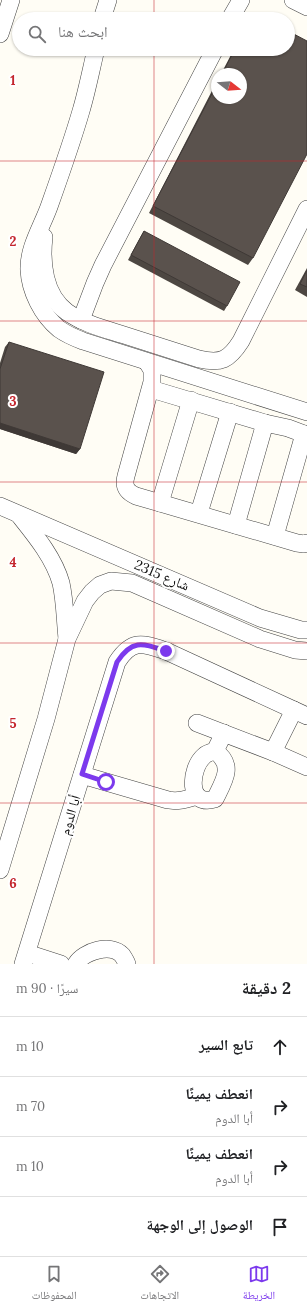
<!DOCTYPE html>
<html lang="ar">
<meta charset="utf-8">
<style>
:root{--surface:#fff;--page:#f6f6f6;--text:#202124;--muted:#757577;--line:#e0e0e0;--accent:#7c3aed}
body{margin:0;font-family:Lora,"Noto Naskh Arabic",serif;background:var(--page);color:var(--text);direction:rtl}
.compass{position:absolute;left:211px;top:68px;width:36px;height:36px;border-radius:50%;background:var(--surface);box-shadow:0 1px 3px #0004;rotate:107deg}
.stop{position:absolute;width:12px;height:12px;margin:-9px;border:3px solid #7c3aed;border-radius:50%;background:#fff}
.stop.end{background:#7c3aed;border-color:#fff;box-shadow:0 1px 4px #0008}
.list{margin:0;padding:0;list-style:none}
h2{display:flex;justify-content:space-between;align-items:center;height:52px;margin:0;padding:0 16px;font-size:17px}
h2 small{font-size:13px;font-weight:400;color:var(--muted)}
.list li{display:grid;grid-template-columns:26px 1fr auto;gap:12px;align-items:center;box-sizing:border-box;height:60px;padding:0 16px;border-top:1px solid var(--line)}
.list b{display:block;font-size:15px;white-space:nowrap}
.list p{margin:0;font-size:13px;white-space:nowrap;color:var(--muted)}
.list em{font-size:13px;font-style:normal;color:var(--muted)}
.icon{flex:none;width:22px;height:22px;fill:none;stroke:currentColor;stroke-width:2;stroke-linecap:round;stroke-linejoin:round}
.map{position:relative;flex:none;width:307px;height:964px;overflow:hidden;direction:ltr}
.search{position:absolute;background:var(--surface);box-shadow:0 1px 3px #0004;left:12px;right:12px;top:12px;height:44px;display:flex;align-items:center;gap:10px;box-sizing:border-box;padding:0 14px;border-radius:22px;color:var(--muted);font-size:15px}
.sheet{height:292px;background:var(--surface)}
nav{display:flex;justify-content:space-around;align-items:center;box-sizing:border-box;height:56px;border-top:1px solid var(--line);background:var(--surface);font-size:11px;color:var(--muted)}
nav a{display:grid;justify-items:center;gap:2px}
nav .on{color:var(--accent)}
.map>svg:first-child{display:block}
</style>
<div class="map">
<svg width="307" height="964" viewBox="0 0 307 964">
<rect width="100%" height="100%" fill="#fffdf5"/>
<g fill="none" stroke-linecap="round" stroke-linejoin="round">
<g stroke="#444" stroke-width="18">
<g id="minor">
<path d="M293,0l14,7"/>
<path d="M102,19l6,-19"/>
<path d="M230,19l11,-19"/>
<path d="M0,34l11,-34"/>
<path d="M96,49c-5,21 -9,42 -15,62 -9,31 -20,62 -31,93 -7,21 -22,43 -21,66 1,21 13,45 30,59 7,5 16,9 24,12l224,71"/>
<path d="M44,237c-3,26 0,58 23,75 17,12 38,17 57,23 25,8 50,16 75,24 22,5 30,1 42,-18l66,-132"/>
<path d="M81,320l14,-37 8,-18 112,-216"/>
<path d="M147,362l5,8v12l-26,94c-3,11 1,16 10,20l161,47 7,1 3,-1"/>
<path d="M151,389l114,34 23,5 19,7"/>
<path d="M160,503l31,-103"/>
<path d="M0,506l260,112 41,12h6"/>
<path d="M199,513l31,-101"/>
<path d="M19,515c16,20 35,43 42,68 4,18 4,37 6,55"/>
<path d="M236,525l29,-102"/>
<path d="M275,536l29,-102"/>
<path d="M197,723l76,29 21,-42"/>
<path d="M215,751c20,14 9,30 0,48 -29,9 -25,-31 -11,-43 3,-3 7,-4 11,-5l9,-18"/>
<path d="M273,752l34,15"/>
<path d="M82,775l86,25c11,2 19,-1 29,-4"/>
<path d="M0,870l46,-151 21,-80 18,-38 7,-9 8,-7 11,-4 21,2 128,56 35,11 12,1"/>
<path d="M27,953l34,11"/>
<path d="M23,964l94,-302c15,-23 25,-19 49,-11l141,65"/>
<path d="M76,964c8,-13 35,-21 46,-9 2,3 4,6 5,9"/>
</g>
</g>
<use href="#minor" stroke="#fff" stroke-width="17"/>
</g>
<g fill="#4d4742">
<path d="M234,49h54l-35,209 -5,7 -99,-52 68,-132v17l24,-24h-20z"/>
<path d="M144,231l83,75 -3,5 -96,-51 13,-24z"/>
<path d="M307,268v29l-12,-7z"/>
<path d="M9,342l71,107 -4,5 -76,-25v-66l5,-16z"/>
</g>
<path fill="#3f3936" d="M0,423l80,26 -4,5 -76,-25z"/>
<g fill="#5a524d" stroke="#3f3936">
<path d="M254,13l11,6h-14z"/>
<path d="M288,31l19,10v113l-54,104 -100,-52 64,-122v14h24v-24h-19l13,-25h53z"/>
<path d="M144,231l96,51 -13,24 -96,-51z"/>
<path d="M307,270v17l-7,-3z"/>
<path d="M9,342l95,30 -24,77 -80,-26v-54z"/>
</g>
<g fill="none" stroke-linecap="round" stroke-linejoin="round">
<path stroke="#7c3aed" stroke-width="5" d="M106,782l-24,-8 35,-112c15,-23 25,-19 49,-11"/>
</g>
<path fill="none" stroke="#c4262e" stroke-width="1" stroke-opacity="0.55" d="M154,0v19M154,49v915M0,161h307M0,321h307M0,482h307M0,643h307M0,803h307"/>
<g text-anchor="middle" stroke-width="4" stroke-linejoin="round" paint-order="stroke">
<g font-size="14" fill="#111" stroke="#fff">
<text transform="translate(162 575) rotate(23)" y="5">شارع 2315</text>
<text transform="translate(70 815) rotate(-73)" y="5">أبا الدوم</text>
</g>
</g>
<g font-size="13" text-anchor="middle" font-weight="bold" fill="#c4262e" stroke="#fff" stroke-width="4" stroke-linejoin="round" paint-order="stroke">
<text x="13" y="85">1</text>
<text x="13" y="246">2</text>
<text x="13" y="406">3</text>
<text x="13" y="567">4</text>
<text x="13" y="728">5</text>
<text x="13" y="888">6</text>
</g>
</svg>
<svg class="compass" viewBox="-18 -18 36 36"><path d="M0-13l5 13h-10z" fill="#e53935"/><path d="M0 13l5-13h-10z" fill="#757577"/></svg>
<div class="stop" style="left:106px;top:782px"></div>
<div class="stop end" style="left:166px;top:651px"></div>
<div class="search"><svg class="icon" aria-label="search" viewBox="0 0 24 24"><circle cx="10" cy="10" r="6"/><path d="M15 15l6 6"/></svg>ابحث هنا</div>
</div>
<section class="sheet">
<h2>2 دقيقة<small>سيرًا · 90 m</small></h2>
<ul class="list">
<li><svg class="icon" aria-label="ahead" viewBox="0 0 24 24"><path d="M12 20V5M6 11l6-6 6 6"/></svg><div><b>تابع السير</b></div><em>10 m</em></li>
<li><svg class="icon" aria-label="right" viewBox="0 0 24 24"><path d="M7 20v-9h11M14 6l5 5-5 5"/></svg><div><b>انعطف يمينًا</b><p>أبا الدوم</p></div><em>70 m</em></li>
<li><svg class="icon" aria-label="right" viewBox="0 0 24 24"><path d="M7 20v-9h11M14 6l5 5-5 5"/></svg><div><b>انعطف يمينًا</b><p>أبا الدوم</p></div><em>10 m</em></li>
<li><svg class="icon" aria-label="arrive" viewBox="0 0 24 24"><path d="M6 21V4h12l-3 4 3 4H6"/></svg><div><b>الوصول إلى الوجهة</b></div></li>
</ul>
</section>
<nav>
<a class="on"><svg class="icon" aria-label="map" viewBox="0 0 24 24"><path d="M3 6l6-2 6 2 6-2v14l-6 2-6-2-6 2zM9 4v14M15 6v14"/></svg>الخريطة</a>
<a><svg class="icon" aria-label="directions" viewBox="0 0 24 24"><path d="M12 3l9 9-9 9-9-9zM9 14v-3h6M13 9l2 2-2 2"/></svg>الاتجاهات</a>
<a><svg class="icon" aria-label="saved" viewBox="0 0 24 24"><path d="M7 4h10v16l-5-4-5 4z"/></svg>المحفوظات</a>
</nav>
